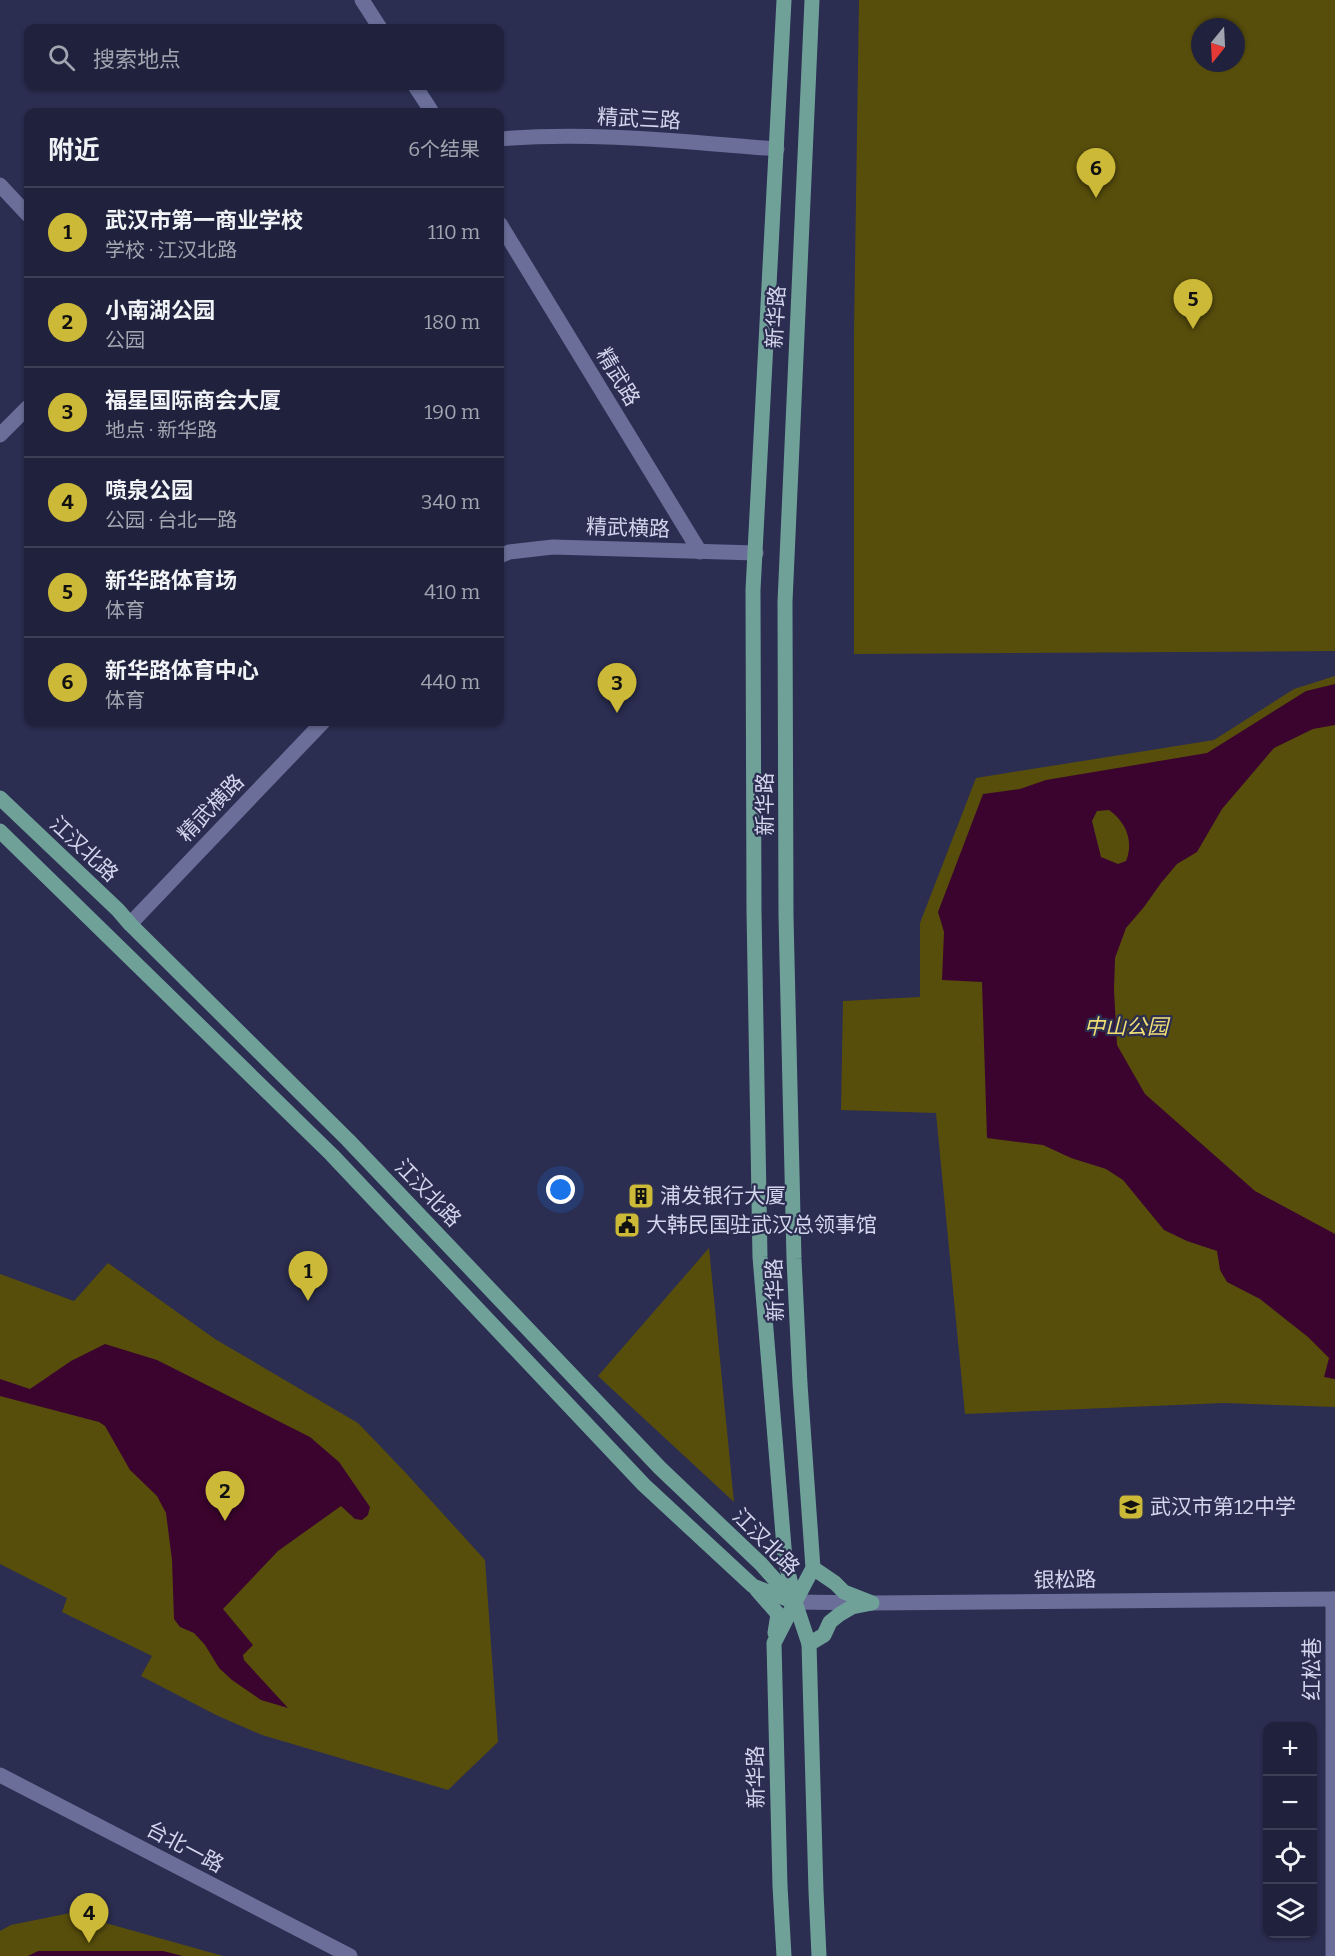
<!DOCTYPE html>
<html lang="zh">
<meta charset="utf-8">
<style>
:root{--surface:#20223d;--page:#2d2f48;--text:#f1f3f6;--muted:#a2a4b0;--line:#3d3f57;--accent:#cdb938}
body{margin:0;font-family:Bitter,"Noto Sans SC",serif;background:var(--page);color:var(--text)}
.controls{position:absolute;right:18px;bottom:18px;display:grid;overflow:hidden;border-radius:12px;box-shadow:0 2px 4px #0004}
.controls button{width:54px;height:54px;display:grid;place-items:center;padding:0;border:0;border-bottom:2px solid var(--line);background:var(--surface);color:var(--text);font:30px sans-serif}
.compass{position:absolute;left:1191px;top:18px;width:54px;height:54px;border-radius:50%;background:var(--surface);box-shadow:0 2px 4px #0004;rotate:198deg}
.you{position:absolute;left:561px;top:1190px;width:21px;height:21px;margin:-15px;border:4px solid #fff;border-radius:50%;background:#1a73e8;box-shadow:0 0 0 9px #1a73e833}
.badge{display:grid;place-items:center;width:39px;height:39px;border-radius:50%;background:var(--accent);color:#111;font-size:20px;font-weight:700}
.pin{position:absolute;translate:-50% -50px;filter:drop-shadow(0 2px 3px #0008)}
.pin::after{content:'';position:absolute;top:32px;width:21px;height:18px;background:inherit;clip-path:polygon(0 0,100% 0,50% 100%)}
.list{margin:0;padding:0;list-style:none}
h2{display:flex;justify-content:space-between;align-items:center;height:78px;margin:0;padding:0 24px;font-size:26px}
h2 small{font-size:20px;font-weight:400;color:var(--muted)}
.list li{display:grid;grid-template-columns:39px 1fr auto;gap:18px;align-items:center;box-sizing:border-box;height:90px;padding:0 24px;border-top:2px solid var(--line)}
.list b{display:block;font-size:22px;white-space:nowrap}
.list p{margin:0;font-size:20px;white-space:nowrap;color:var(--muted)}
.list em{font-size:20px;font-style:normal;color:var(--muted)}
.icon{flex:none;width:33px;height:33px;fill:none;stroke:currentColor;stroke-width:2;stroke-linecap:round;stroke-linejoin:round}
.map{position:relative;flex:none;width:1335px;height:1956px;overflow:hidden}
.search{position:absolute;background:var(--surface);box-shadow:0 2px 4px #0004;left:24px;top:24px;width:480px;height:66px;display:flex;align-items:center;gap:15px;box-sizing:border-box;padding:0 21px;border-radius:12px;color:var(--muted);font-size:22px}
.panel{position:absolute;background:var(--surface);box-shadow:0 2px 4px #0004;left:24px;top:108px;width:480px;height:618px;border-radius:12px}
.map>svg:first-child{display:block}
</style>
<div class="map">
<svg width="1335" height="1956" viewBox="0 0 1335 1956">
<rect width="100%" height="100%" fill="#2b2d51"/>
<g fill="#584e0c" fill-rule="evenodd">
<path d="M859,0h476v651l-481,3v-321zM1200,27h36v36h-36z"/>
<path d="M1335,676v731l-111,-4 -259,11 -29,-301 -95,-3 2,-109 77,-4v-74l56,-145 238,-38 80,-51z"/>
<path d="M709,1248l25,254 -136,-126z"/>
<path d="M108,1263l107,76 143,84 46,48 81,89 13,182 -50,48 -186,-55 -46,-20 -75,-39 11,-20 -90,-44 5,-14 -67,-34v-290l74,27z"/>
<path d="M70,1913l153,43h-223v-25l11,-6z"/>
</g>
<g fill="#3b042e" fill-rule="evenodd">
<path d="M1335,684v41l-22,4 -39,19 -52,61 -25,43 -20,12 -16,19 -17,24 -18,21 -11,30 -1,32 3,55 28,49 110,97 80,43v145l-11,-2 5,-19 -21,-21 -48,-38 -33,-17 -7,-12 -3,-19 -30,-10 -23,-11 -41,-50 -17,-11 -35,-11 -28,-13 -56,-7 -5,-156 -40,-2 2,-48 -6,-20 45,-118 37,-5 26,-9 161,-27 99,-62zM1109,810c17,12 25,31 17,51l-8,3 -17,-7 -9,-36 5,-10z"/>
<path d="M105,1344l52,16 153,77 29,25 31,45 -2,8 -6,5 -7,-1 -14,-13 -63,45 -55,58 30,36 -10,10 1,5 44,48 -27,-8 -29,-20 -13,-12 -14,-23 -11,-12 -14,-6 -6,-8 -2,-59 -6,-47 -9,-17 -27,-26 -25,-44 -6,-4 -99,-26v-17l30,10 41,-28z"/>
<path d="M38,1951h125l20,5h-155z"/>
</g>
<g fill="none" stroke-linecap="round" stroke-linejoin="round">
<g stroke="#6a6e98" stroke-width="15">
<path d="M362,0l18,28"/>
<path d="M415,86l17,26"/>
<path d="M500,139c91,-8 185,3 277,10"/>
<path d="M0,185l28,30"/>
<path d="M500,224l200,328"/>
<path d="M0,435l28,-28"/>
<path d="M500,556l9,-4 44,-5 203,6"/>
<path d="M130,924l193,-202"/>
<path d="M1333,1599v357"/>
<path d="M795,1602l77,1 463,-4"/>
<path d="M0,1775l350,181"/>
</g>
<g stroke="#6fa199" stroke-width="15">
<path d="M784,0l-31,590 1,321 6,346 25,302 10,43 -21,41 6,243 4,70"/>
<path d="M812,0l-27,602 1,314 8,343 6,125 13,184 -18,34 14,42 7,247 3,65"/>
<path d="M0,798l118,112 12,14 218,216 312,328 101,96 32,36"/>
<path d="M0,831l332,324 312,330 109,101 39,15"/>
<path d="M757,1590l21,24 -3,19"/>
<path d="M809,1644l15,-9 6,-13 10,-8 12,-7 20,-4 -28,-11 -9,-9 -22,-15"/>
</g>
</g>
<defs>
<g id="building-square" transform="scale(1.35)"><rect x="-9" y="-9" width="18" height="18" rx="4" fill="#cdb938" stroke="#2b2d51"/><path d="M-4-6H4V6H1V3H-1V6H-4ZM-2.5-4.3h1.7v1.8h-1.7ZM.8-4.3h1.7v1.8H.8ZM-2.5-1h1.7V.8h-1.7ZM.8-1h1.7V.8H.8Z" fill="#111"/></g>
<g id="civic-square" transform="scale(1.35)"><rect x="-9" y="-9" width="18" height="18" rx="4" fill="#cdb938" stroke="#2b2d51"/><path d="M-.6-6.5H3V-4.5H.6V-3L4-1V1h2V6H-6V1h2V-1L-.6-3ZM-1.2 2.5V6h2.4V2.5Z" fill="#111"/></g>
<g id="school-square" transform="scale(1.35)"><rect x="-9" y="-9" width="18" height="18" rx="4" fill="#cdb938" stroke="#2b2d51"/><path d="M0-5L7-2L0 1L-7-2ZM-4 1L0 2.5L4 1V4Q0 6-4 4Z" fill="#111"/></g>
</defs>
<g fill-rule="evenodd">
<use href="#building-square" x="641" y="1196"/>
<use href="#civic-square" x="627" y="1225"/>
<use href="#school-square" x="1131" y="1507"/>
</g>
<g text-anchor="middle" stroke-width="4.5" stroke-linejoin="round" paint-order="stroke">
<g font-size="21" fill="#d2d5ec" stroke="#2b2d51">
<text transform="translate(639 119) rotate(3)" y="7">精武三路</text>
<text transform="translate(776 317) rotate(-87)" y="7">新华路</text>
<text transform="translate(618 377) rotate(59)" y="7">精武路</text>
<text transform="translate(628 528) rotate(2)" y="7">精武横路</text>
<text transform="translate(765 804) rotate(-90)" y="7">新华路</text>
<text transform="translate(211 808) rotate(-46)" y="7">精武横路</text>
<text transform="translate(84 849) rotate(43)" y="7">江汉北路</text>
<text transform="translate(428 1193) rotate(46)" y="7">江汉北路</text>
<text transform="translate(775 1290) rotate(-92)" y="7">新华路</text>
<text transform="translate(766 1542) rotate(45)" y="7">江汉北路</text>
<text transform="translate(1065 1580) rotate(-1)" y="7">银松路</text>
<text transform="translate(1312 1669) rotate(-90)" y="7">红松巷</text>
<text transform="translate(756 1777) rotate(-91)" y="7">新华路</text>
<text transform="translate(185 1847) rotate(28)" y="7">台北一路</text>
</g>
<g font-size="21" font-style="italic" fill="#f1df76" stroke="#2b2d51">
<text x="1126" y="1034">中山公园</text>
</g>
<g font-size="21" fill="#d2d5ec" stroke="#2b2d51" text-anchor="start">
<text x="660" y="1203">浦发银行大厦</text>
<text x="646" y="1232">大韩民国驻武汉总领事馆</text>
<text x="1150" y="1514">武汉市第12中学</text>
</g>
</g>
</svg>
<div class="controls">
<button>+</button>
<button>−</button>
<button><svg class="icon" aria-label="locate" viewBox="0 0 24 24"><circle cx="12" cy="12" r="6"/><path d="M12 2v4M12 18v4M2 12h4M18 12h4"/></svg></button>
<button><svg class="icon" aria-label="layers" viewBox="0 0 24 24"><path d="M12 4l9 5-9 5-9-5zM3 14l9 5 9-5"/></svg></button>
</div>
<svg class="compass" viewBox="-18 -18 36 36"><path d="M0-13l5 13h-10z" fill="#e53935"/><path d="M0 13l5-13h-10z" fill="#a2a4b0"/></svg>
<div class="you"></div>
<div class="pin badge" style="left:308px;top:1301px">1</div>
<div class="pin badge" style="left:225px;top:1521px">2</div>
<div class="pin badge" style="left:617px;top:713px">3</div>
<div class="pin badge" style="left:89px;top:1943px">4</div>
<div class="pin badge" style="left:1193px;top:329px">5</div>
<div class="pin badge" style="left:1096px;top:198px">6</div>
<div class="search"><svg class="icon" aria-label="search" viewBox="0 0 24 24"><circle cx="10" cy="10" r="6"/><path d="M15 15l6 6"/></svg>搜索地点</div>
<section class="panel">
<h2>附近<small>6个结果</small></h2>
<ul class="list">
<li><span class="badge">1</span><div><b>武汉市第一商业学校</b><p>学校 · 江汉北路</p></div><em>110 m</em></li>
<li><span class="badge">2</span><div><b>小南湖公园</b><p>公园</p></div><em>180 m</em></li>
<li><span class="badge">3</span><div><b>福星国际商会大厦</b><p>地点 · 新华路</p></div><em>190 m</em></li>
<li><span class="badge">4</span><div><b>喷泉公园</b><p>公园 · 台北一路</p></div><em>340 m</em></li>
<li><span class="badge">5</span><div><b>新华路体育场</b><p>体育</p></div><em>410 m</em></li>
<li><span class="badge">6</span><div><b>新华路体育中心</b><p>体育</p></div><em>440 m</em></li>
</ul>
</section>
</div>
